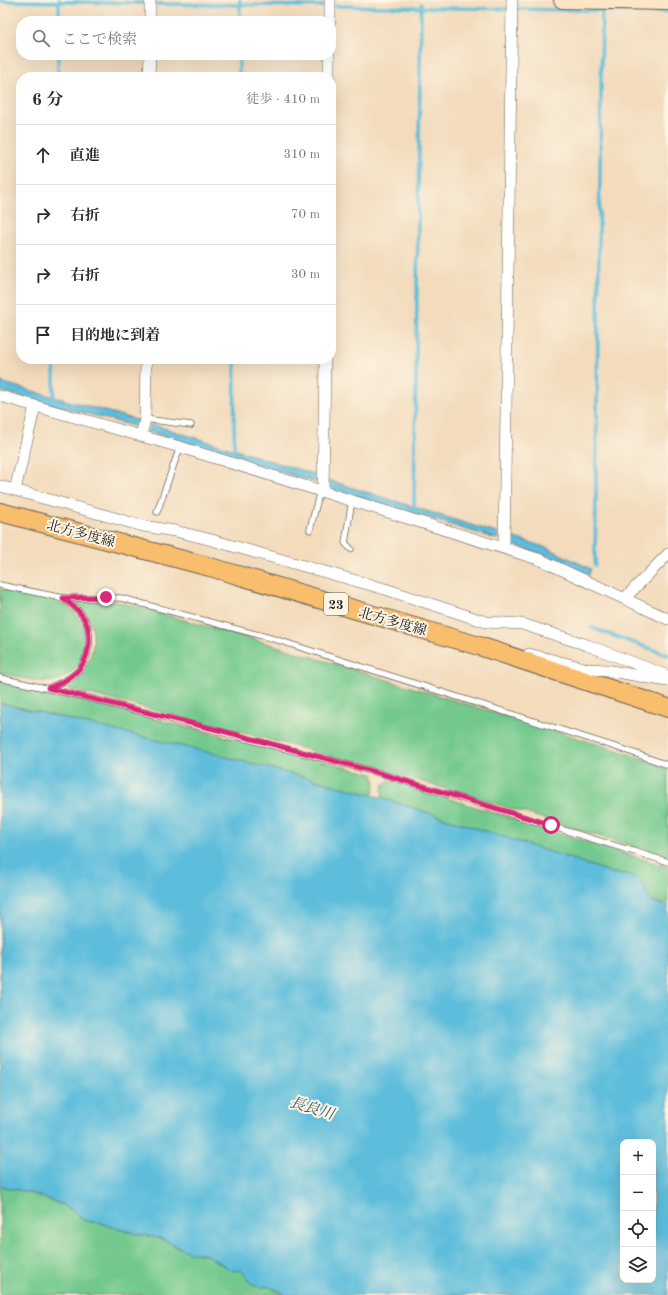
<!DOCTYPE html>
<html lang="ja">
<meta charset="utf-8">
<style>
:root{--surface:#fff;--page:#f2f2f3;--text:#2b2b33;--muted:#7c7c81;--line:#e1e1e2}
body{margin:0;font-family:"Old Standard TT","Noto Serif JP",serif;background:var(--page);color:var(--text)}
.controls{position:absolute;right:12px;bottom:12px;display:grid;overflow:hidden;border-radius:8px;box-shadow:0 4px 16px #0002}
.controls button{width:36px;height:36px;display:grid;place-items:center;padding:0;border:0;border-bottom:1px solid var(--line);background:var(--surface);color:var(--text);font:20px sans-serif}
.stop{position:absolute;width:12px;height:12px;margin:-9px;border:3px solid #db2777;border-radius:50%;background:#fff}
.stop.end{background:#db2777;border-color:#fff;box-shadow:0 1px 4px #0008}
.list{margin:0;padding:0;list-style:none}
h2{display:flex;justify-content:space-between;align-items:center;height:52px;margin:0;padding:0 16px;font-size:17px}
h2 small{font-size:13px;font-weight:400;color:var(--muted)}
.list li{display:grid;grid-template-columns:26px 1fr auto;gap:12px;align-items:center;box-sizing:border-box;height:60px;padding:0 16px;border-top:1px solid var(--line)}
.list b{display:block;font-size:15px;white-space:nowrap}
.list em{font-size:13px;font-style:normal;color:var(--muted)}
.icon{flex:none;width:22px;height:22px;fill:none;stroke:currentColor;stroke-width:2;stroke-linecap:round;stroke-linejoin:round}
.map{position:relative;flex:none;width:668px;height:1295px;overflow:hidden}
.search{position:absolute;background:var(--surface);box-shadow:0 4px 16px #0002;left:16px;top:16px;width:320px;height:44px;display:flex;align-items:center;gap:10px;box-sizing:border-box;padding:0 14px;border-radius:16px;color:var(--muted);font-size:15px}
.panel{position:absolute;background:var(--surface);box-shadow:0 4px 16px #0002;left:16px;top:72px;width:320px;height:292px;border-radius:16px}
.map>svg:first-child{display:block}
</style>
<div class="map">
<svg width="668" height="1295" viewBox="0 0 668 1295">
<rect width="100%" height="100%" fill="#fcf5e5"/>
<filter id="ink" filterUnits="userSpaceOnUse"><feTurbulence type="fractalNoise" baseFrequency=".025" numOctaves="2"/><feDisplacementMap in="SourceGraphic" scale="8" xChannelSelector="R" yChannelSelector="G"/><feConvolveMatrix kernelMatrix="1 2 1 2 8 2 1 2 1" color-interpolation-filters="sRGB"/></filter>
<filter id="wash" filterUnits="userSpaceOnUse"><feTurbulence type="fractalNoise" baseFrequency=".012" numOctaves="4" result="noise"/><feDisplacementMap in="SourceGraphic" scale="16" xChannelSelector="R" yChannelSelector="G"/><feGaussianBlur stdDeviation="0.9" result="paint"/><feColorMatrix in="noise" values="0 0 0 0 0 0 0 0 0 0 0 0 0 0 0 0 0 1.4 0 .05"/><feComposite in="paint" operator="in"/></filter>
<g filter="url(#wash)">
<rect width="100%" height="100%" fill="#f3dbbc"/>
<g fill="#73c98d" stroke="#487254">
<path d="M0,589c20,4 48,6 65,16 30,17 26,65 -8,75 -17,5 -40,-4 -57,-7z"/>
<path d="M106,601l14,1 153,43 350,107 45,16v90c-97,-31 -195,-62 -293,-90 -102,-28 -204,-54 -306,-79l-4,-5c4,-3 10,-6 14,-9 16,-16 19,-44 7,-62 -3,-4 -8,-8 -12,-11z"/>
<path d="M0,682l44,9 329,83c3,7 2,15 -1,21l-161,-42 -211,-50z"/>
<path d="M389,780l279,87v39l-18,-5 -5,-13 -19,-14 -14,-1 -37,-13 -192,-62c-2,-8 -1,-13 6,-18z"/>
<path d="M0,1186l31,7 32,12 11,6 9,9 8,2h8l9,4 29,8 23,4 28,14 19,3 11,8 23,7 5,5 7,9 6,2 11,1 7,4 9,4h-286z"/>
</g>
<g fill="#5dbddb" stroke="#3c6c7c" fill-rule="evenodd">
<path d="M0,382l141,39 -3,6 -138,-36z"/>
<path d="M151,424l169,52 -3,7 -170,-52z"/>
<path d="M328,480l172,54 -3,5 -170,-52z"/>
<path d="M508,536l40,12 43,21 -2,6 -41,-19 -41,-13z"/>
<path d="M0,703l211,50 172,45 192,62 37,13 14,1 10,3 9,11 5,13 18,5v389h-382c-4,-2 -14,-8 -17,-8 -5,-1 -11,1 -16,-2 -4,-3 -8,-11 -12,-15l-8,1 -26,-16 -19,-3 -28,-14 -23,-4 -29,-8 -9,-4h-8l-8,-2 -9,-9 -11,-6 -32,-12 -31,-7zM623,1142h30v138h-30z"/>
</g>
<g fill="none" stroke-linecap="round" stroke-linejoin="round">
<g stroke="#5dbddb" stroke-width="3.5">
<path d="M0,1l146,2"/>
<path d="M155,4l171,2"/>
<path d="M336,6l172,3"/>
<path d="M517,9l151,3"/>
<path d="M59,21v-21"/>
<path d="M240,21v-21"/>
<path d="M58,77v-22"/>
<path d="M239,77v-22"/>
<path d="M54,401v-42"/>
<path d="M234,453l1,-94"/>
<path d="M414,510l7,-506"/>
<path d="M595,565l7,-558"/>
<path d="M592,628l76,27"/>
</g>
</g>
</g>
<g filter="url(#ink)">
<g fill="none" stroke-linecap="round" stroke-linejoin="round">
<g stroke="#675f54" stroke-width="7">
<g id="lane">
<path d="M145,419l46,6"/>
<path d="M157,512l23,-65"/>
<path d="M310,530l10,-40"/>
<path d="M351,549l-6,-6 7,-43"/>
<path d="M0,585l63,13h58l153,41 351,111 43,15"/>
<path d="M0,678l85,19 287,74 296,91"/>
<path d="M49,688c8,-4 18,-7 25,-13 16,-14 21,-42 8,-60 -5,-7 -13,-12 -19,-17"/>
</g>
</g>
<g stroke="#675f54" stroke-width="12">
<g id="street">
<path d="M150,21v-21"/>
<path d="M330,21v-21"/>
<path d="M149,77l1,-22"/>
<path d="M329,77v-22"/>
<path d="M0,396l180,51 361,113 127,59"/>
<path d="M141,436l4,-17 1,-60"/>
<path d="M0,486l143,40 32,5 33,8 177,50 101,33 36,2 65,21 81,31"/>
<path d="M15,490l20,-84"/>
<path d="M323,491l2,-132"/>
<path d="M504,547l8,-547"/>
<path d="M625,598l43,-44"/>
<path d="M529,654l59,15 18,1 61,11"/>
</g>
</g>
<g stroke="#675f54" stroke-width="18">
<path id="secondary" d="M562,0l106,2"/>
</g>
<g stroke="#675f54" stroke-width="20">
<path id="primary" d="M0,512l210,55 269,79 189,62"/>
</g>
<use href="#lane" stroke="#fff" stroke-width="5.5"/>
<use href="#street" stroke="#fff" stroke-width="11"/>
<use href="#secondary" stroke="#fde5c5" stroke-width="16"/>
<use href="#primary" stroke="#f9be6d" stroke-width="18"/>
</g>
</g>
<g fill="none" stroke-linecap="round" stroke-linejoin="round" filter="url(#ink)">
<path stroke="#db2777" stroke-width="5" d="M106,597l-43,1c6,5 13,10 18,16 14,18 9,48 -8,61 -7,6 -16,10 -25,13l174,43 150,40 179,54"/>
</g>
<g text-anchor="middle" stroke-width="4" stroke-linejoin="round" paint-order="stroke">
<rect fill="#fcf5e5" stroke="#5f5d58" stroke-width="1" x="324" y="593" width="24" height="22" rx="3"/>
<g font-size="13" font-weight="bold" fill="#1c1c1c">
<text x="336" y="609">23</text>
</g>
<g font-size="14" fill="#1c1c1c" stroke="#fcf5e5">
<text transform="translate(81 533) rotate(15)" y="5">北方多度線</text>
<text transform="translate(393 621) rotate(16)" y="5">北方多度線</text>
</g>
<g font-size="15" font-style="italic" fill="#365c68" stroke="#fcf5e5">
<text transform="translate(312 1108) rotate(17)" y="5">長良川</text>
</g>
</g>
</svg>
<div class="controls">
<button>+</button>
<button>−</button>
<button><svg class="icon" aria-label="locate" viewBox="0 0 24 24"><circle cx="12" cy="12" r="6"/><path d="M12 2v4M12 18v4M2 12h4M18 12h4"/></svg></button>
<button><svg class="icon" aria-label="layers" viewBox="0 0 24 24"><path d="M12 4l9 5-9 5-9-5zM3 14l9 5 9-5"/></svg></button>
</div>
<div class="stop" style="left:551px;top:825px"></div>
<div class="stop end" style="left:106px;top:597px"></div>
<div class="search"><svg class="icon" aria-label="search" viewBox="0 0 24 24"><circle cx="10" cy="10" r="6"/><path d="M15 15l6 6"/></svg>ここで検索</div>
<section class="panel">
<h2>6 分<small>徒歩 · 410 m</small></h2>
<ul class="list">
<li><svg class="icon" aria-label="ahead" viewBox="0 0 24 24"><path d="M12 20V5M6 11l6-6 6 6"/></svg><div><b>直進</b></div><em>310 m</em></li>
<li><svg class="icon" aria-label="right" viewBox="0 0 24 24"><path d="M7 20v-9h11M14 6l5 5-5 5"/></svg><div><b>右折</b></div><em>70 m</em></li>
<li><svg class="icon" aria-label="right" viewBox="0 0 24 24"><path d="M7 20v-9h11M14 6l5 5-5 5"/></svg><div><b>右折</b></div><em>30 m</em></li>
<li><svg class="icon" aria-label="arrive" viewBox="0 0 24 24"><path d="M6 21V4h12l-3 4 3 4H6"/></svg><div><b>目的地に到着</b></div></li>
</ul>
</section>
</div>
